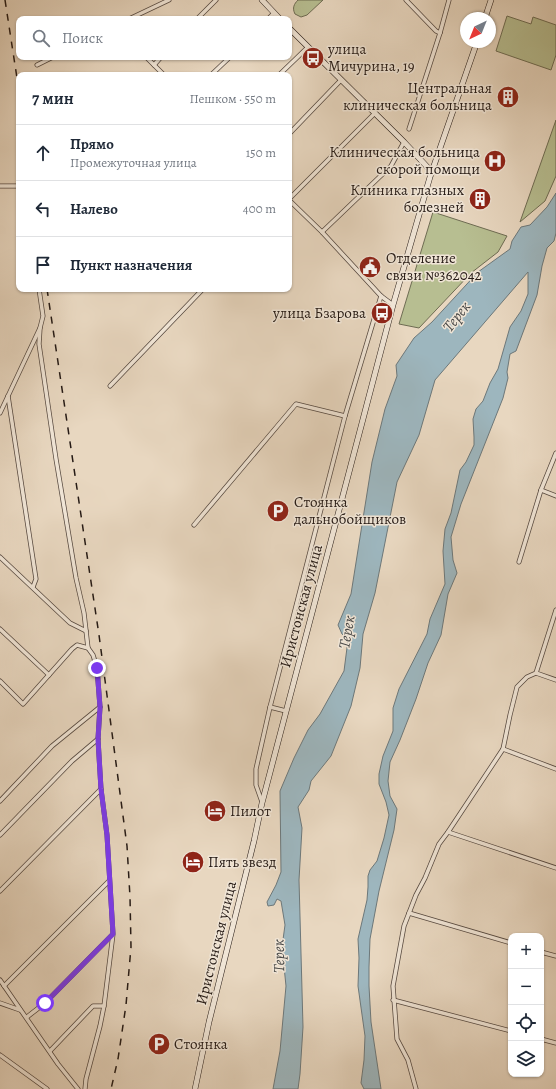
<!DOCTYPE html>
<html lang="ru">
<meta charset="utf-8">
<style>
:root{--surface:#fff;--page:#f6f6f7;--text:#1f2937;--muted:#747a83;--line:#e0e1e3}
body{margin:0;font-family:Alegreya,serif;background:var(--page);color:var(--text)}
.controls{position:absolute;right:12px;bottom:12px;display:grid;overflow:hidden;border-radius:8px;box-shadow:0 1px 3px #0004}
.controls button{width:36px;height:36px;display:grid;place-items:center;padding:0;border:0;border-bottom:1px solid var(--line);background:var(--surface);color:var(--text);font:20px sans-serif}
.compass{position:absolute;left:460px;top:12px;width:36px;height:36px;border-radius:50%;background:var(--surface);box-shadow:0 1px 3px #0004;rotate:223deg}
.stop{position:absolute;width:12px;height:12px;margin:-9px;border:3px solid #7c3aed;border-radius:50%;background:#fff}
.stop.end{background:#7c3aed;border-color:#fff;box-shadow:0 1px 4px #0008}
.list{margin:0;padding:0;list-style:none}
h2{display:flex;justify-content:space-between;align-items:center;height:52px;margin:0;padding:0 16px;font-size:17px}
h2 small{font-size:13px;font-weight:400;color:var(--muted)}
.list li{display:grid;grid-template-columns:26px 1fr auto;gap:12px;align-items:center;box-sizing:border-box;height:56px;padding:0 16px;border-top:1px solid var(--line)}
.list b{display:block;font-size:15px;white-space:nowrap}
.list p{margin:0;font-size:13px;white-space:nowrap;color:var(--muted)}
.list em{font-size:13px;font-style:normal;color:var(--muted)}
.icon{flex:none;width:22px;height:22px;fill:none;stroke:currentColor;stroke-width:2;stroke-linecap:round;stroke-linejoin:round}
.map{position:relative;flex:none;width:556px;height:1089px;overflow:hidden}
.search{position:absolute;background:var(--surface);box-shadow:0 1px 3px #0004;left:16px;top:16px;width:276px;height:44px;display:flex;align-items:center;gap:10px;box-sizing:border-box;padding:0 14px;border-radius:8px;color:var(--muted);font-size:15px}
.panel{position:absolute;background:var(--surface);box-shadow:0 1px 3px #0004;left:16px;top:72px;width:276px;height:220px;border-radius:8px}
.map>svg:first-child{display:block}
</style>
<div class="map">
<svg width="556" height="1089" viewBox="0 0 556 1089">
<rect width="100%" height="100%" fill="#e8d7c0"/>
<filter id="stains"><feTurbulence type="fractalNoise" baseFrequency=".005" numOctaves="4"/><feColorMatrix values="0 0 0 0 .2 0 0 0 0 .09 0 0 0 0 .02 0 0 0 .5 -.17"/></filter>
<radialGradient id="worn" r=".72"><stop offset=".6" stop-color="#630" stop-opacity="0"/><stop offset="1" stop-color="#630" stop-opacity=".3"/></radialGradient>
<g fill="#b7be91" stroke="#6e6c53">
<path d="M298,0h25l-16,15 -6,2 -6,-3c-3,-6 -1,-10 3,-14z"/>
<path d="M507,16l24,8 2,-7 23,8v30l-5,15 -55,-19z"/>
<path d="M556,120v56l-11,25 -25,21z"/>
<path d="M433,212l74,24 -9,16 -27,21 -52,55 -20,-4z"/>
</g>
<path fill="#9db6be" stroke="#6d787a" d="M556,193v40l-2,8 -7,7 -5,18 -5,29 -21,56 -6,3 -3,18 1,6 -5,20 -42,106 -10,33 2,23 4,13 -9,21 -7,41 -13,28 -12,36 -16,41 -10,22 -2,19 2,15 7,13 -3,21 -15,61 -9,48 -1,28v19l2,36 10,67h-17l-3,-6 3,-23 1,-24 -7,-50 1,-28 -1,-19 9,-39 1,-13v-11l2,-6 7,-9 7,-23 5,-23 -3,-13 -7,-18v-10l4,-18 10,-25v-23l6,-19 28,-55 3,-15 15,-35 -2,-33 2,-22 6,-16 9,-43 6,-8 8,-17v-8l-1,-18 3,-10 7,-8 7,-18 8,-14 12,-42 11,-16 7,-17v-22l-93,108 -16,55 -22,47 -22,111 -12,41 -3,34 -9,38 -20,50 -20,25 -2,9 -11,17 4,21 -3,52 4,147 -3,47 -2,15h-25l7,-38 6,-65 -4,-39 3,-22 -4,-24 -4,-2 -3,6 -6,1 -1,-4 9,-17 5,-13 -1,-81 14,-33 14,-28 12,-16 24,-43 4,-31 -6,-6 -4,-9 13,-31 21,-132 13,-53 12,-33 -1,-11 18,-27 18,-16 46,-50 32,-23 2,-8 9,-14 9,-2 17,-18z"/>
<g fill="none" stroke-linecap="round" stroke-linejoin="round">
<g stroke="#564940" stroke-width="5">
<g id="street">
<path d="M406,0l30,31 4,2"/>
<path d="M129,19l40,-19"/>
<path d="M197,19l19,-19"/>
<path d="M268,19l6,-6"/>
<path d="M146,57l18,18"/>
<path d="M37,65l16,-8"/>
<path d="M154,65l7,-8"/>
<path d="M211,75l19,-18"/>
<path d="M279,75l29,-28"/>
<path d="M409,129l31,-96 9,-33"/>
<path d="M289,134l52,-54"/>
<path d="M0,186h19"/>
<path d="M289,199l86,-86"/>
<path d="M289,200l33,32 59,64 12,9"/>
<path d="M322,232l69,-66 13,-24"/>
<path d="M40,328l-1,16 17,115 20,119 8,35 4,35 5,7 4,13 3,39 -2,32 3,50 6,46 6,99 -9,72 -4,20 -14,53 -1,10"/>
<path d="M110,386l93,-97"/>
<path d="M8,396l28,183 -3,8"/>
<path d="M0,413l40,-85 3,-12 -4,-27"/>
<path d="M541,490l15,6"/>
<path d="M194,525l102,-121 49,12"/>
<path d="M0,557l70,66 16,8"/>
<path d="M519,562l22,-72 15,-37"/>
<path d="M0,629l49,46"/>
<path d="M536,673l20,7"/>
<path d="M0,681l23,23 49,-55 5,-4 11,3"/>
<path d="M270,707l16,4"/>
<path d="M503,749l53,20"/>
<path d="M0,801l52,-55 48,-39"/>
<path d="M262,802l-6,-17v-16l14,-62 75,-291 36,-120"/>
<path d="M448,832l108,36"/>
<path d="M0,835l72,-74 26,-22"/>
<path d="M0,891l101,-102"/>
<path d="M409,913l102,30"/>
<path d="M541,952l15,4"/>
<path d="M0,980l58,84 20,25"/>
<path d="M4,986l105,-105"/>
<path d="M393,1000l118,31"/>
<path d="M0,1003l20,7"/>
<path d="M27,1017l18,-14 67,-68"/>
<path d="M541,1039l15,4"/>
<path d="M50,1051l43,-45h11"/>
<path d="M0,1055l47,34"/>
<path d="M416,1089l-8,-29 -11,-21 -4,-53 11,-60 12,-31 9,-17 14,-34 9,-12 55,-83 7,-34 7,-28 10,-10 9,-4 20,-63"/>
</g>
</g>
<g stroke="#251a15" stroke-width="6">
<g id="secondary">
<path d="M262,0l18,19"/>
<path d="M485,18l6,-18"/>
<path d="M289,28l115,114 28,30"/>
<path d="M195,1089l14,-67 45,-181 8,-38 131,-498 37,-128 47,-135"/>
</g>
</g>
<use href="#street" stroke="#f0e5d6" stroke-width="3.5"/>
<use href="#secondary" stroke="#f0e5d6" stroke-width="5"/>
<g stroke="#251a15" stroke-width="1.5" stroke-dasharray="7 7" stroke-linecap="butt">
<path d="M5,0l14,91"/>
<path d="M47,289l52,346 28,211 3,51 1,50 -5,58 -8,54 -7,30"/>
</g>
</g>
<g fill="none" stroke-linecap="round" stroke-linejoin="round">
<path stroke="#7c3aed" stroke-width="5" d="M45,1003l68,-69 -6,-99 -6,-46 -3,-50 2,-32 -3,-39"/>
</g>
<defs>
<g id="bus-disc" transform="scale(1.15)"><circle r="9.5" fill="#8f2418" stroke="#f0e5d6"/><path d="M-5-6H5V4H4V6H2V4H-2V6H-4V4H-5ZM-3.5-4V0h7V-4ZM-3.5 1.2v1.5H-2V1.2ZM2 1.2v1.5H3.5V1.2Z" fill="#fff"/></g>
<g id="building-disc" transform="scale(1.15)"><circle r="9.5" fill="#8f2418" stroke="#f0e5d6"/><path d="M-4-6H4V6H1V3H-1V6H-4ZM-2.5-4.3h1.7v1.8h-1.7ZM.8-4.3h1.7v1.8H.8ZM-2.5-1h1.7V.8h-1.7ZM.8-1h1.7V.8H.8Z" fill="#fff"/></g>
<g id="hospital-disc" transform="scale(1.15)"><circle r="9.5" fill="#8f2418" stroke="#f0e5d6"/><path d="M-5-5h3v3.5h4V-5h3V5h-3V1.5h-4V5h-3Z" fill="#fff"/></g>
<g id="civic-disc" transform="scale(1.15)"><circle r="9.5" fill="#8f2418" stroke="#f0e5d6"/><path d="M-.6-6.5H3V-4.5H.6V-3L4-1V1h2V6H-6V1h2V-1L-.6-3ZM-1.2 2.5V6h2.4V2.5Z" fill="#fff"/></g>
<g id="parking-disc" transform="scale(1.15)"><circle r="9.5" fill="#8f2418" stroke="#f0e5d6"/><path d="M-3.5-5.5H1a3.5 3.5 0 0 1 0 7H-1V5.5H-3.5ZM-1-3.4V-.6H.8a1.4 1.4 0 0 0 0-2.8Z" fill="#fff"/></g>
<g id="hotel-disc" transform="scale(1.15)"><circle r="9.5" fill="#8f2418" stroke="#f0e5d6"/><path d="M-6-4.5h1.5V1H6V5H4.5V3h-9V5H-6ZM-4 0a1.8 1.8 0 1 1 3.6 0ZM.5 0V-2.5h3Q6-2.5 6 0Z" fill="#fff"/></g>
</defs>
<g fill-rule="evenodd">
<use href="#bus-disc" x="313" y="58"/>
<use href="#building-disc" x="508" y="97"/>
<use href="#hospital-disc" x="495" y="161"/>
<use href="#building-disc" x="480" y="199"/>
<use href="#civic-disc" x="370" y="267"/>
<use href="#bus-disc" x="382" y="313"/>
<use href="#parking-disc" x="278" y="511"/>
<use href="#hotel-disc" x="215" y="811"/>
<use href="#hotel-disc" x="193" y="862"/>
<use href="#parking-disc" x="159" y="1044"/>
</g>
<g text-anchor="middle" stroke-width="3" stroke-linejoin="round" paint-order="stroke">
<g font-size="15" fill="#251a15" stroke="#f0e5d6" text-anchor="start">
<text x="328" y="54">улица<tspan x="328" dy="17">Мичурина, 19</tspan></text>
<text x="492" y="93" text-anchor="end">Центральная<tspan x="492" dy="17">клиническая больница</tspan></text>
<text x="480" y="157" text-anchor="end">Клиническая больница<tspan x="480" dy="17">скорой помощи</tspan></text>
<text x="464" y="195" text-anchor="end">Клиника глазных<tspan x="464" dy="17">болезней</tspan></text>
<text x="386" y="263">Отделение<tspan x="386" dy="17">связи №362042</tspan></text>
<text x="366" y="318" text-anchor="end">улица Бзарова</text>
<text x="294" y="507">Стоянка<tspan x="294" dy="17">дальнобойщиков</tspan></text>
<text x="230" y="816">Пилот</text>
<text x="208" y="867">Пять звезд</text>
<text x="174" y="1049">Стоянка</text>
</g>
<g font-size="15" fill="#251a15" stroke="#f0e5d6">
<text transform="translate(301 606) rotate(-75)" y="5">Иристонская улица</text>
<text transform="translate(216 943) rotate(-76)" y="5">Иристонская улица</text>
</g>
<g font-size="16" font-style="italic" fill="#494948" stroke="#f0e5d6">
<text transform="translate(456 316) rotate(-52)" y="6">Терек</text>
<text transform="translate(346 632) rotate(-80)" y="6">Терек</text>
<text transform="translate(278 956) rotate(-91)" y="6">Терек</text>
</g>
</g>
<rect width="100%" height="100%" filter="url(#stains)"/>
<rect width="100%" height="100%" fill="url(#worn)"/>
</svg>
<div class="controls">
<button>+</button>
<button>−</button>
<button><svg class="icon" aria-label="locate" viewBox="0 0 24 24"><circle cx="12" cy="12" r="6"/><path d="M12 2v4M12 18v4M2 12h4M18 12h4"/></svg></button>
<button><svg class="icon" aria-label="layers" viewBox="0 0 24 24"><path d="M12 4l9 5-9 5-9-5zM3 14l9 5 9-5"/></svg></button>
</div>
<svg class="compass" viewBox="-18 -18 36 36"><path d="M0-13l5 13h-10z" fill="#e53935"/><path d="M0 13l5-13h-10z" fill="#747a83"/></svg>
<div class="stop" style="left:45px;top:1003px"></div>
<div class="stop end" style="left:97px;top:668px"></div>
<div class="search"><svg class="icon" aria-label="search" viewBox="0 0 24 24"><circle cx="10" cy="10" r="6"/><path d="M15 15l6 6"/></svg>Поиск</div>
<section class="panel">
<h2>7 мин<small>Пешком · 550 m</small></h2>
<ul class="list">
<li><svg class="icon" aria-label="ahead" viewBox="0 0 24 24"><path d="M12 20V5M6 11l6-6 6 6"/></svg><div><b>Прямо</b><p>Промежуточная улица</p></div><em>150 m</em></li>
<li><svg class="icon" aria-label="left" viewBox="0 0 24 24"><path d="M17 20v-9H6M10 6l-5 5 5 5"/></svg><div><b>Налево</b></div><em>400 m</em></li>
<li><svg class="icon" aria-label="arrive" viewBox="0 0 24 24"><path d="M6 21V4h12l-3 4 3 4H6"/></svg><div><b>Пункт назначения</b></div></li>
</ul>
</section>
</div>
